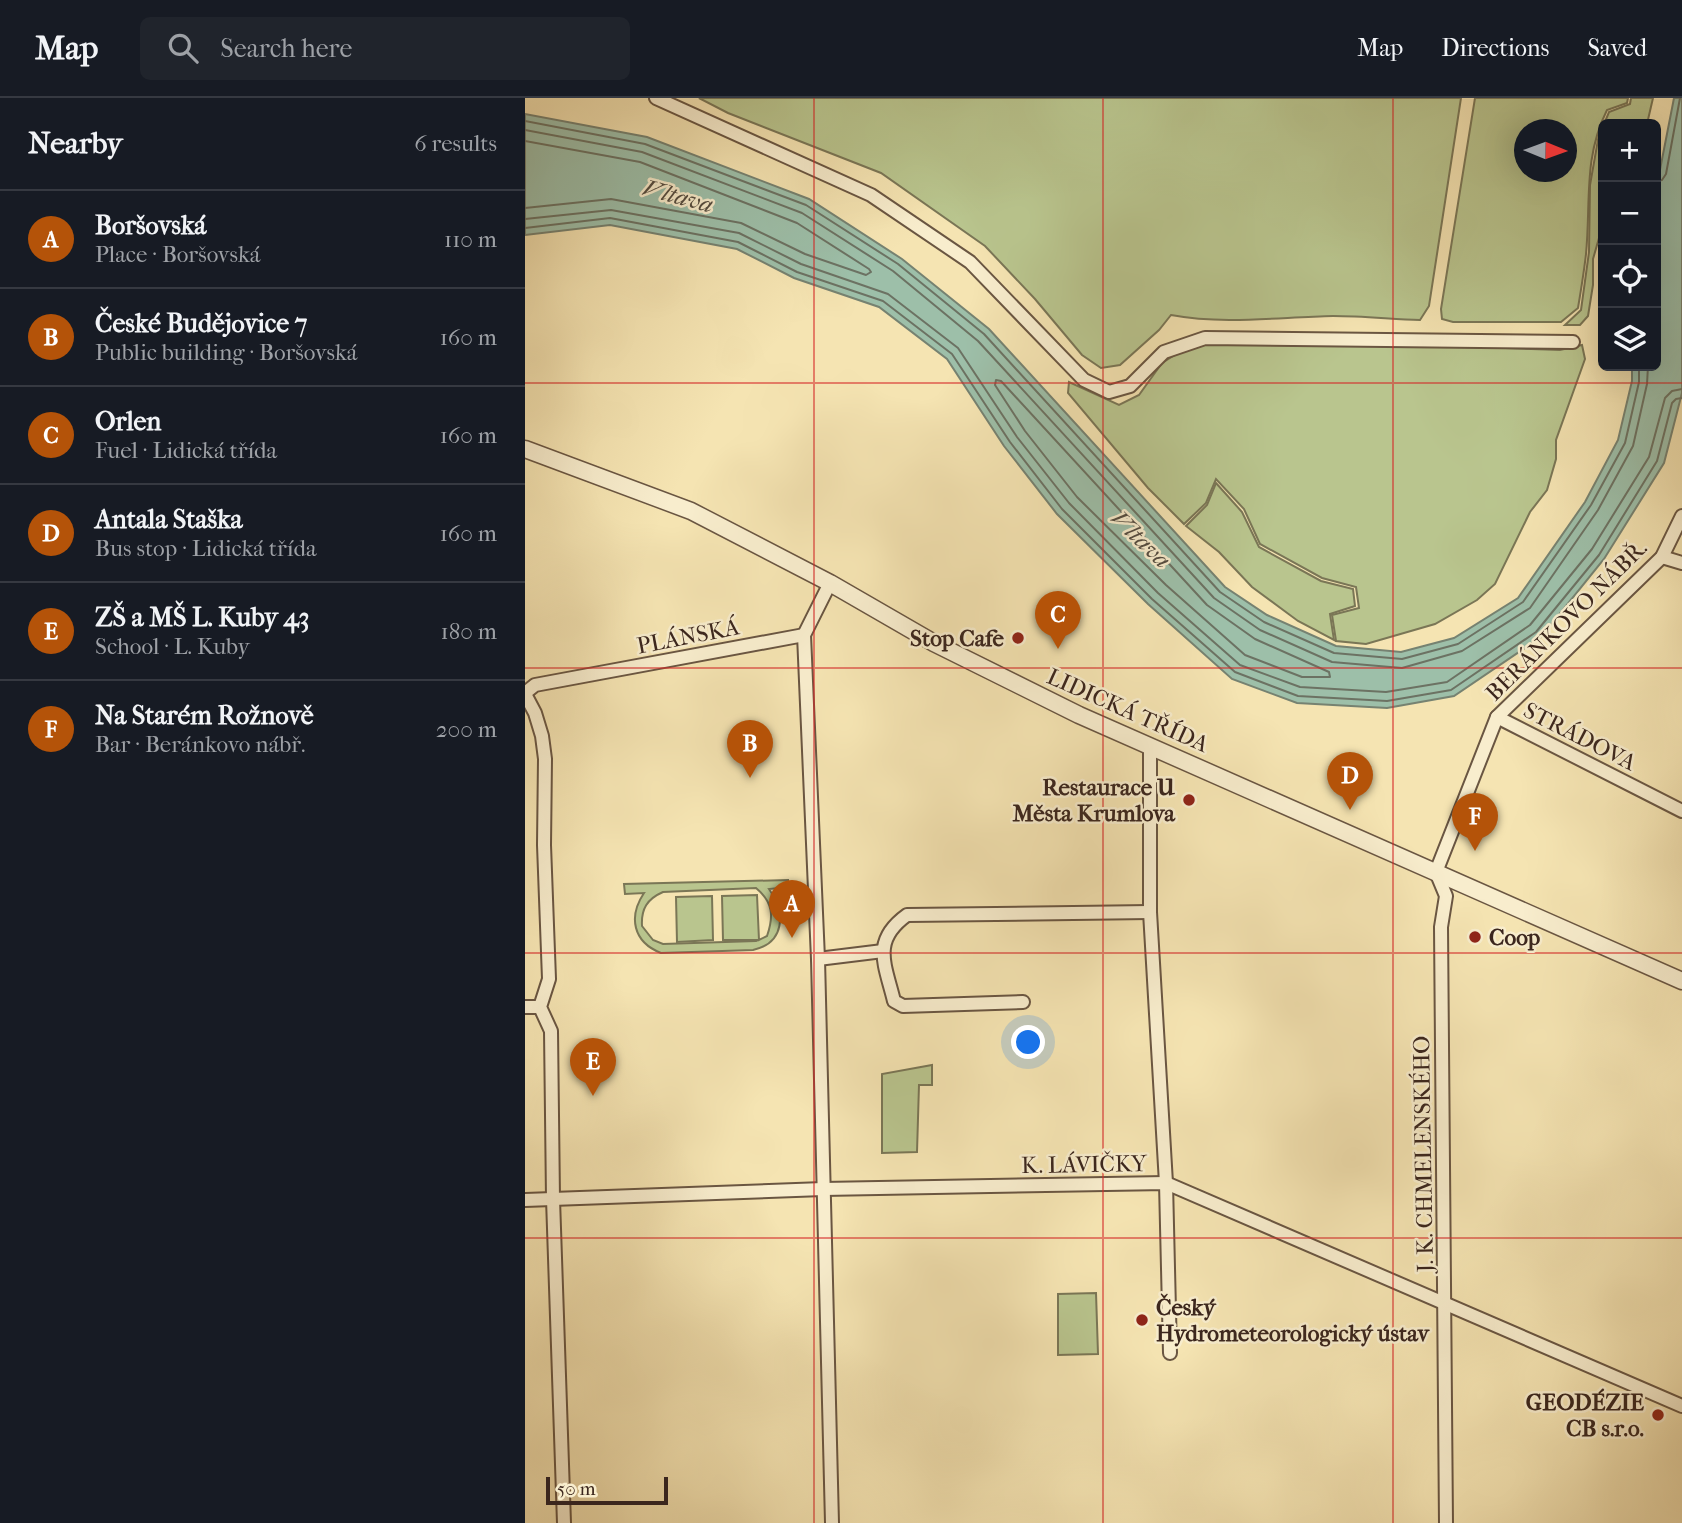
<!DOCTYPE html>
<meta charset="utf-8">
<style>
:root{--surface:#171b24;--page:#20242c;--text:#f1f3f6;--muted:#9ea1a6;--line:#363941;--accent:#b45309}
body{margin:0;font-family:"IM FELL French Canon",serif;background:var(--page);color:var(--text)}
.controls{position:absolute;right:21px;top:21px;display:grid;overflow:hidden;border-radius:10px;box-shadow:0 7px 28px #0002}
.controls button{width:63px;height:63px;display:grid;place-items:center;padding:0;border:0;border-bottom:2px solid var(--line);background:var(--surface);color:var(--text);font:35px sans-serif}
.compass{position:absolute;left:989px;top:21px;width:63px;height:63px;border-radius:50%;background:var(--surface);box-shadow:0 7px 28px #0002;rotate:91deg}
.scale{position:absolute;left:21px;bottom:18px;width:122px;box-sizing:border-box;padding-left:7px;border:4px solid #3b261d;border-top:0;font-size:19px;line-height:24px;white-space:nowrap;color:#3b261d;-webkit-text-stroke:5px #f8edcd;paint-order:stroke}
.you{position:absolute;left:504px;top:945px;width:24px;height:24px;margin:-18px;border:5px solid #fff;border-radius:50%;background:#1a73e8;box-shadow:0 0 0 10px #1a73e833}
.badge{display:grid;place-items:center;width:46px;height:46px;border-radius:50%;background:var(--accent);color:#fff;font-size:23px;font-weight:700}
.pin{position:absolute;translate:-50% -58px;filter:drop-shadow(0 2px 4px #0008)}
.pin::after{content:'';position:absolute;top:37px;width:24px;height:21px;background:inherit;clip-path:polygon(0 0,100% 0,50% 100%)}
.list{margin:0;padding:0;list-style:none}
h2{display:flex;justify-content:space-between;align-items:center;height:91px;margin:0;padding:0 28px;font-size:30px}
h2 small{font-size:23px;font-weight:400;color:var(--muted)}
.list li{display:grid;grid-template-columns:46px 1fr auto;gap:21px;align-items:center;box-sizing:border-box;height:98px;padding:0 28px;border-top:2px solid var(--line)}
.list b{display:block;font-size:26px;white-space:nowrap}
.list p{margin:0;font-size:23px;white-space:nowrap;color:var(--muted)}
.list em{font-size:23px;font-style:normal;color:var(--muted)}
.icon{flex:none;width:38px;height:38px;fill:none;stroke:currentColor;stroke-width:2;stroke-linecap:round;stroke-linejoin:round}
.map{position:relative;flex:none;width:1157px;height:1425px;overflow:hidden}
header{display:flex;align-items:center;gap:42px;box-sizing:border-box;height:98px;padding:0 35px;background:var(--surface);border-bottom:2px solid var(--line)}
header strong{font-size:33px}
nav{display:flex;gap:38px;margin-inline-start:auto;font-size:24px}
.search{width:490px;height:63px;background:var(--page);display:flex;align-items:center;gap:18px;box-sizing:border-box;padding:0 24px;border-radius:10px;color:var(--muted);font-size:26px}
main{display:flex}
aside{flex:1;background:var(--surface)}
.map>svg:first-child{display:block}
</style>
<header>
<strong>Map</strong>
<div class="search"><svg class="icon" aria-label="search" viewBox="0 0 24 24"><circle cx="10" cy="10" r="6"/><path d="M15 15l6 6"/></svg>Search here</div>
<nav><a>Map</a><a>Directions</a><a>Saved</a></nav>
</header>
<main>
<aside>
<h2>Nearby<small>6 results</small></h2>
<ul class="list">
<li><span class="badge">A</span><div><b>Boršovská</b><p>Place · Boršovská</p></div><em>110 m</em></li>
<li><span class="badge">B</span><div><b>České Budějovice 7</b><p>Public building · Boršovská</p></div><em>160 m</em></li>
<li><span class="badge">C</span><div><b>Orlen</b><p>Fuel · Lidická třída</p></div><em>160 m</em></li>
<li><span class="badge">D</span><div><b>Antala Staška</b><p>Bus stop · Lidická třída</p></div><em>160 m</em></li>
<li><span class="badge">E</span><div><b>ZŠ a MŠ L. Kuby 43</b><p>School · L. Kuby</p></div><em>180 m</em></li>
<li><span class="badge">F</span><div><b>Na Starém Rožnově</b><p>Bar · Beránkovo nábř.</p></div><em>200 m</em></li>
</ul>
</aside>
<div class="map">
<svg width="1157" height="1425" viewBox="0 0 1157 1425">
<rect width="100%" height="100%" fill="#f5e4b2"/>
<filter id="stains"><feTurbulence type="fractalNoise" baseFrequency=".00286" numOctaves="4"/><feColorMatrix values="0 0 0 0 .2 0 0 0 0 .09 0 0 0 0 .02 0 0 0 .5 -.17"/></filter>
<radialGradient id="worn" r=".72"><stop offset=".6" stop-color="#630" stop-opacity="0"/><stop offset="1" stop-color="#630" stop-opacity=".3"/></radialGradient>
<g fill="#b9c58e" stroke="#7a7656" stroke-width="2" fill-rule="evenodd">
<path d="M174,0h762l-32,208 -9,14c-29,-1 -58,-4 -87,-4 -54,1 -108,9 -162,-1l-12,15 -39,35 -19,3 -19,-13 -47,-56 -50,-53 -104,-73 -153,-60z"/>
<path d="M950,0h153l-1,5 -20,7c-24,48 -16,93 -21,144 -2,18 -5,36 -8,54l-17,14h-108l-11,-3 -1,-10zM1000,32h42v42h-42z"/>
<path d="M1106,0h22l-6,26h-43l5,-12 21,-8z"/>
<path d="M1078,27v99l-10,35v26l-5,31 -8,9h-15l16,-15 8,-58 1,-67 9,-51z"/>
<path d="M817,244l218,8 22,-5 3,14 -29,81v19l-9,31 -17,22 -35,72 -18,16 -42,24 -69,20 -30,-3 -4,-26 27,-7 -3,-21 -34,-9 -62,-34 -16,-35 -28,-30 -10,24 -22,21 -36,-36 -80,-95 1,-11 50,23 20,-10 23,-32 16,-10 26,-8z"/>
<path d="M691,385l26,29 17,35 62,34 32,8 2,17 -25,8 4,26 -36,-19 -46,-34 -33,-35 -33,-26 21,-21z"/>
<path d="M263,782v7l-19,2c17,24 16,54 -16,61l-92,3c-28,-11 -33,-36 -17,-60l-19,1 -1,-10zM231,790c17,14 18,28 11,48l-8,4 -2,-45 -35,1 1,44h35l-2,1 -93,3 -10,-4 -11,-14c-1,-17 5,-27 21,-34z"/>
<path d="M187,798l1,44 -36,2 -1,-45z"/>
<path d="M407,967v20h-13l-2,67 -35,1v-79z"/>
<path d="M571,1195l2,61 -40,1v-61z"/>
</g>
<path fill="#9dbfa9" stroke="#768271" stroke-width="2" d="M1149,0h8v295l-18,70 -60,96 -63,78 -87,59 -67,12 -90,-5 -65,-24 -84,-75 -91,-90 -53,-68 -57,-87 -68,-52 -85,-29 -57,-29 -127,-24 -85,10v-121l122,23 162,62 93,60 87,70 236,258 42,28 69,31 65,6 53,-14 64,-40 67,-96 33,-62 14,-59v-15h24v-176z"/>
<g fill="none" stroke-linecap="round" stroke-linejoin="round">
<g stroke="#6c7263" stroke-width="2">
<path d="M0,23l120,23 161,61 92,59 86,70 236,258 44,30 70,31 68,6 56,-15 65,-42 68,-97 34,-62 14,-61v-16"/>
<path d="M0,32l117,22 160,61 91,58 85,70 236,257 46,32 72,32 70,6 60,-17 68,-43 68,-98 35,-64 14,-62 1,-18"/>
<path d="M0,43l115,21 157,61 72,46 2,3 -5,3 -61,-21 -64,-31 -130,-24 -86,9"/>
<path d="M1131,83l6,-1 4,-6 14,-76"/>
<path d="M0,121l86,-9 128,23 62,31 87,30 70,54 59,89 52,66 89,90 82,72 60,22 86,5 61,-10 83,-57 62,-76 57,-92 16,-59 7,-7 10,-2"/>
<path d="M0,130l85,-10 128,24 59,30 86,29 69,53 58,88 52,67 90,90 83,73 63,24 89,5 64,-11 85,-58 63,-77 58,-94 15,-58 4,-4 6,-1"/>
<path d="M471,282l5,1 206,224 48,34 74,33 1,5h-28l-57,-22 -79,-70 -89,-88 -52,-66 -30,-46z"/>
</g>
<g stroke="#6a5642" stroke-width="16">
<g id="minor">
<path d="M131,0l215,97 99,67 114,118 25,12 21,-6 34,-34 41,-14 368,4"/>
<path d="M1137,459l20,6"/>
<path d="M305,485l-26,52 14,324 14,564"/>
<path d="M0,595l10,-8 269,-50"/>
<path d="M0,596l10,19 7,23 3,23 -1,86 5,134 -9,28 11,24 2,168 11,324"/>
<path d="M972,619l185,94"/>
<path d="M625,648v166l16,271 4,170"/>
<path d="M293,861l65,-8"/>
<path d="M498,904l-120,4 -9,-5c-9,-37 -23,-60 13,-86l243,-3"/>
<path d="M0,909h15"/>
<path d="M0,1102l298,-11 343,-6 516,223"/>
<path d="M921,1425l-5,-596 5,-31 -10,-24 61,-155 165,-160 20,-41"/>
</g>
</g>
<g stroke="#6a5642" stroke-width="19">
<path id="tertiary" d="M0,351l166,62 139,72 104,60 145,72 603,266"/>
</g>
<use href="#minor" stroke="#f8edcd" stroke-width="12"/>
<use href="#tertiary" stroke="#f8edcd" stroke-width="16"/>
</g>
<path fill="none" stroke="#d62828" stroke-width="2" stroke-opacity="0.55" d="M289,0v1425M578,0v1425M868,0v1425M0,285h1157M0,570h1157M0,855h1157M0,1140h1157"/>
<g fill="#8f2418" stroke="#f8edcd" stroke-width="2.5">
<circle cx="493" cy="540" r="7"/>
<circle cx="664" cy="702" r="7"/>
<circle cx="950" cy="839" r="7"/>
<circle cx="617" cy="1222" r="7"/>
<circle cx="1133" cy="1317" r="7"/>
</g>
<g text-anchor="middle" stroke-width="5" stroke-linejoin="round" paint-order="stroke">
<g font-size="23" fill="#3b261d" stroke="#f8edcd">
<text transform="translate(1041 522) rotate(-45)" y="8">BERÁNKOVO NÁBŘ.</text>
<text transform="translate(163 538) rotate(-11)" y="8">PLÁNSKÁ</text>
<text transform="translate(603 612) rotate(24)" y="8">LIDICKÁ TŘÍDA</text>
<text transform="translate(1055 638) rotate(27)" y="8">STRÁDOVA</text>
<text transform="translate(898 1056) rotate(-91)" y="8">J. K. CHMELENSKÉHO</text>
<text transform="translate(559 1066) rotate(-1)" y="8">K. LÁVIČKY</text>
</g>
<g font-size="23" font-weight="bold" fill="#3b261d" stroke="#f8edcd" text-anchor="end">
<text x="479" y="548">Stop Cafe</text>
<text x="650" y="697">Restaurace U<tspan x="650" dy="26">Města Krumlova</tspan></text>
<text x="964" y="847" text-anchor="start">Coop</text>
<text x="631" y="1217" text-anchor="start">Český<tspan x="631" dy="26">Hydrometeorologický ústav</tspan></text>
<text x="1119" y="1312">GEODÉZIE<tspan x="1119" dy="26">CB s.r.o.</tspan></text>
</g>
<g font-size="24" font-style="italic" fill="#544c40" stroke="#f8edcd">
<text transform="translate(153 98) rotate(15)" y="8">Vltava</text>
<text transform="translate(616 441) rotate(44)" y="8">Vltava</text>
</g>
</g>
<rect width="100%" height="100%" filter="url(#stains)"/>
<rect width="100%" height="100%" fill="url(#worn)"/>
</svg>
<div class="controls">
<button>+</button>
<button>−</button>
<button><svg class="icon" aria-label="locate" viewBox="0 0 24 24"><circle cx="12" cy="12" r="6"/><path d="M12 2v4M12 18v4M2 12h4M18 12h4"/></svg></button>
<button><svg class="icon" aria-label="layers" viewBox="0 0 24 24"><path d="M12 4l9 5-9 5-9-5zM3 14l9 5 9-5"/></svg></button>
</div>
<svg class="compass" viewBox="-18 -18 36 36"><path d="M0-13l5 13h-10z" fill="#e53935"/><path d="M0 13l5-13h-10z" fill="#9ea1a6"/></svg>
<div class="scale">50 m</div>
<div class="you"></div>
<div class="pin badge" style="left:267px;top:840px">A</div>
<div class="pin badge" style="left:225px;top:680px">B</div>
<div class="pin badge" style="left:533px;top:551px">C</div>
<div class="pin badge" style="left:825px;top:712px">D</div>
<div class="pin badge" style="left:68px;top:998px">E</div>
<div class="pin badge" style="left:950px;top:753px">F</div>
</div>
</main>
